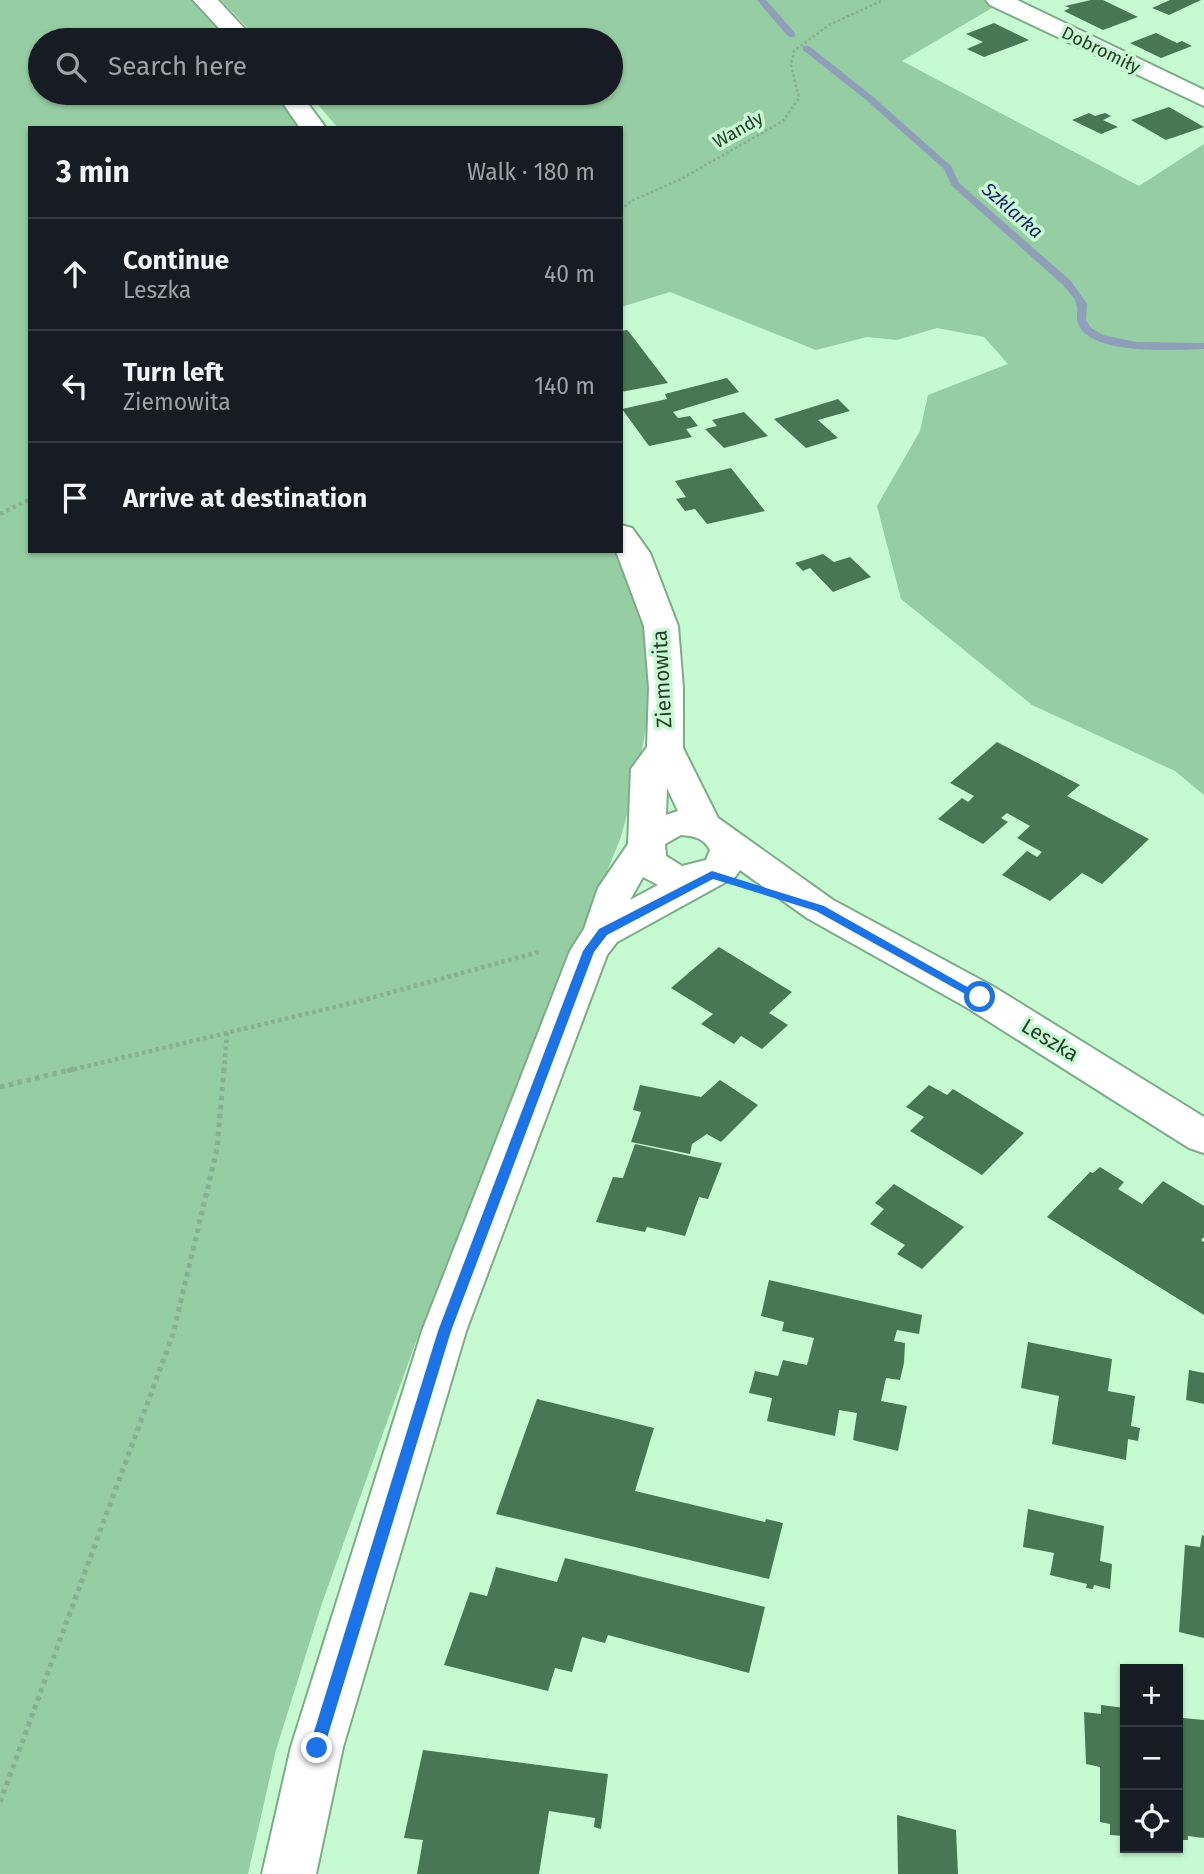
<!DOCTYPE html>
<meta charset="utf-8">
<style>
:root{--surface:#171b24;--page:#242831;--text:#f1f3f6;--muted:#9ea1a6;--line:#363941}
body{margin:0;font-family:"Fira Sans",sans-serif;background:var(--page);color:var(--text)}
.controls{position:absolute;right:21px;bottom:21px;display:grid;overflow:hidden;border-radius:0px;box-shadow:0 2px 5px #0004}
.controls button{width:63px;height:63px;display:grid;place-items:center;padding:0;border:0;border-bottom:2px solid var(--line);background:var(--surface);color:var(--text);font:35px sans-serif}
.stop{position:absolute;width:21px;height:21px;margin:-16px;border:5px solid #1a73e8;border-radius:50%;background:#fff}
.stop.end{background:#1a73e8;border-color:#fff;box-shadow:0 2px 7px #0008}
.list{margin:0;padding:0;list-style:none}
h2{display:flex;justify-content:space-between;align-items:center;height:91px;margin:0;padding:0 28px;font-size:30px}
h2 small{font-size:23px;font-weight:400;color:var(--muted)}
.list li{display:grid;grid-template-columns:46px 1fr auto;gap:21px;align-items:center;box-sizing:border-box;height:112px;padding:0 28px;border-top:2px solid var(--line)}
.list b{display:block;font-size:26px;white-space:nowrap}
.list p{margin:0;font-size:23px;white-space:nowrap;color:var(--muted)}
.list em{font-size:23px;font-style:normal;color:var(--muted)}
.icon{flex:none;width:38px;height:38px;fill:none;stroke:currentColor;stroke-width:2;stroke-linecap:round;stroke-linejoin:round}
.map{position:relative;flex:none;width:1204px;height:1874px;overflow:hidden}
.search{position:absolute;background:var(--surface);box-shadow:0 2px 5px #0004;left:28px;top:28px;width:595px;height:77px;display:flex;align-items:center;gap:18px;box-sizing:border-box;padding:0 24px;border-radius:38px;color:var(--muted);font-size:26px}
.panel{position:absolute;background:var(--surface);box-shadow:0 2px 5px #0004;left:28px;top:126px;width:595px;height:427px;border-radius:0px}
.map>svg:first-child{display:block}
</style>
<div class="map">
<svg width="1204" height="1874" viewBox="0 0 1204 1874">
<rect width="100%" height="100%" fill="#c6fad1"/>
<g fill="#95cea2">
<path d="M0,0h192l38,40h-190v53h236l26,35h-272v423h586c9,21 22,42 28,64 19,63 -6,161 -23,222l-207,510 -92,256 -46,147 -28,124h-248z"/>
<path d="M221,0h764l12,5 -95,56 237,125 65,-42v651l-29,-24 -143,-66 -131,-106 -24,-93 43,-75 8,-36 80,-31 -24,-27 -47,-9 -40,12 -30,-3 -51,13 -146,-58 -49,15v-179h-283l-30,-35h303v-53h-352z"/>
</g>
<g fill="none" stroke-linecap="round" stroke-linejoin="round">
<g fill="#8f9fba" fill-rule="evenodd">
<path d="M757,0h9l29,33v4h-6l-4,-4z"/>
<path d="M803,46h6l62,49 80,71 8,17 112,98 16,23 -1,16 5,8 12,7 33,7 68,1v6c-29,1 -104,6 -123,-20 -8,-12 -1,-16 -5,-26 -2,-6 -9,-13 -13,-18l-111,-99 -8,-17 -79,-70 -62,-49z"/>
</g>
</g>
<g fill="#477753">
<path d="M1091,0h12l35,17 -35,13 -39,-19 6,-3 -5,-2z"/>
<path d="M1170,0h31l-32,15 -17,-7z"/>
<path d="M994,23l35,17 -45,17 -17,-8 16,-7 -17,-8z"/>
<path d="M1156,33l21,10 5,-2 10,5 -31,12 -31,-15z"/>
<path d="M1169,107l35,20 -38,13 -35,-20z"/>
<path d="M1089,113l6,3 10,-3 6,3 -8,4 15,7 -17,7 -29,-14z"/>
<path d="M627,330l2,2 39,51 -47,9v-61z"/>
<path d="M727,378l12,14 -66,20 5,6 12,-2 8,10 -12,3 6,8 -43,9 -27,-37 45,-10 -2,-5z"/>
<path d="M838,399l12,12 -32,9 20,18 -32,10 -32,-29z"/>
<path d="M744,412l24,24 -44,12 -19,-19 12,-3 -5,-6z"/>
<path d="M731,468l34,43 -58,13 -12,-15 -10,2 -9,-12 10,-2 -11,-16z"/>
<path d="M823,554l11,8 16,-5 21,20 -38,15 -23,-24 -7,3 -8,-8z"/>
<path d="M997,742l83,43 -13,11 82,43 -47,45 -20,-11 -32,28 -48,-26 25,-24 10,6 5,-5 -25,-14 13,-12 -23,-13 -6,5 7,4 -25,22 -45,-25 24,-21 6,4 6,-6 -24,-13z"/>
<path d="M719,947l73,45 -23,21 19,12 -26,24 -21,-13 -7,8 -33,-20 12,-10 -42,-26z"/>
<path d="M720,1080l38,25 -37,37 -14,-8 -15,10 -2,10 -59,-12 10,-30 -8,-2 7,-25 61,12z"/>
<path d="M929,1085l18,10 6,-6 71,44 -42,42 -72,-44 14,-14 -18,-10z"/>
<path d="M635,1144l87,19 -14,36 -9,-2 -14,39 -38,-9 -2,5 -49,-10 17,-45 10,1z"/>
<path d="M1100,1167l24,15 -6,7 24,15 21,-23 41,25v31l-3,3 3,2v73l-157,-98 43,-45 3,1z"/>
<path d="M894,1184l70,43 -42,42 -25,-15 8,-9 -35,-21 14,-15 -9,-6z"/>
<path d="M769,1280l153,35 -3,19 -22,-4 -3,11 11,2 -1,20 -4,17 -14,-2 -5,23 26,5 -9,45 -45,-11 4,-27 -18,-3 -4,26 -68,-15 5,-23 -23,-5 6,-22 23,5 5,-16 24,5 7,-27 -32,-7 2,-9 -23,-6z"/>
<path d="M1028,1342l84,17 -4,32 27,5 -4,30 9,2 -2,13 -10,-2 -2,21 -74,-16 7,-48 -38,-8z"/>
<path d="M1189,1370l15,3v31l-18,-4z"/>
<path d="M537,1399l117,29 -19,63 130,31 1,-3 17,4 -14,56 -273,-65z"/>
<path d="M1028,1509l76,17 -4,35 12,3 -2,25 -16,-4 -1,4 -7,-1 1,-4 -37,-9 4,-22 -31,-6z"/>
<path d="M1202,1535l2,1v102l-25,-6 6,-87 15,2z"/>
<path d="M565,1558l200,49 -16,66 -141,-38 -3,8 -23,-6 -10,35 -17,-4 -7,23 -104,-26 26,-73 17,4 9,-29 61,15z"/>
<path d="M1101,1705l24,3v128l-15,-1v-11l-10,-2v-55l-14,-3 -2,-52 17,2z"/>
<path d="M1178,1713l5,5 21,2v118l-16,-2v4h-10z"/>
<path d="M423,1750l185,24 -7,55 -7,-2 1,-9 -46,-7 -10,63h-122l6,-34 -19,-2z"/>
<path d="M897,1815l59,15 2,44h-60z"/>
</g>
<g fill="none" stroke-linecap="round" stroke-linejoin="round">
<g stroke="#7bad86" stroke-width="4">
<g id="minor">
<path d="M193,0h25l37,40h-25z"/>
<path d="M986,0h31l187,90v16l-214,-101z"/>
<path d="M276,93h24l26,35h-26z"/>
<path d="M621,525l11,3 18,25 28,73 5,62v60l35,70 115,82 161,87 210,130v36l-15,-5 -223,-141 -159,-89 -67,-48 -5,7 -118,65 -10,13 -141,376 -123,416 -27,127h-54l29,-127 131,-416 148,-380 14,-22 14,-41 30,-44 3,-75 16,-22 2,-59 -5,-62 -28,-75h5zM667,788l11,23 -12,4zM681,835c13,1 23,3 29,15l-4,10 -24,6 -16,-10 -1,-12zM643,877l15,8 -28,15z"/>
</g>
</g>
<path stroke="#87af90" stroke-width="2.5" stroke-dasharray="2.5 2.5" stroke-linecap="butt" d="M621,210l10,-9 50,-22 102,-58 16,-23 -8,-33 3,-14 35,-26 54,-25"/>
<g stroke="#87af90" stroke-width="4.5" stroke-dasharray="3.5 3.5" stroke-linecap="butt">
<path d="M0,514l30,-15"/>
<path d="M67,1071l293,-70 182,-50"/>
<path d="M224,1071l3,-39"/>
</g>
<g stroke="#87af90" stroke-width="5" stroke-dasharray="4.5 4.5" stroke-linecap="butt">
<path d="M0,1087l74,-18"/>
<path d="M0,1802l173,-468 44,-185 7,-80"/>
</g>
<use href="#minor" fill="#fff" fill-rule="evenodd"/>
</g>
<path fill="#1a73e8" d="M712,871l112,35 161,91 -9,3 -160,-89 -103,-32 -106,56 -13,17 -143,379 -127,417 -7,7 -6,-2 -2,-5 129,-417 145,-380 16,-22z"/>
<g text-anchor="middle" stroke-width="7" stroke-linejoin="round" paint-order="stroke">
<g font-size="18" fill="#273c2c" stroke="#c6fad1">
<text transform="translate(1101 50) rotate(26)" y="6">Dobromiły</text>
<text transform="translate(738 130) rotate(-30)" y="6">Wandy</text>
</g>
<g font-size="19" font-style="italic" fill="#151a6d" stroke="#c6fad1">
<text transform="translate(1013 210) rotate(41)" y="7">Szklarka</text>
</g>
<g font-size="21" fill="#273c2c" stroke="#c6fad1">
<text transform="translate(662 679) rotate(-93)" y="7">Ziemowita</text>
<text transform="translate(1050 1040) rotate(31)" y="7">Leszka</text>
</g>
</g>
</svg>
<div class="controls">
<button>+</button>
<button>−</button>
<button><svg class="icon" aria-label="locate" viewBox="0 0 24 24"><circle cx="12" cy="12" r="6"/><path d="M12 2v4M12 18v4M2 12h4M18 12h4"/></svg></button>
</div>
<div class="stop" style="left:980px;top:997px"></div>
<div class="stop end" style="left:317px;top:1748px"></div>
<div class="search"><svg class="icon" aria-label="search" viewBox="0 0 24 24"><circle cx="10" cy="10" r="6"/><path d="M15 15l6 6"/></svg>Search here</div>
<section class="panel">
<h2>3 min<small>Walk · 180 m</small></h2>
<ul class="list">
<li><svg class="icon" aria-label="ahead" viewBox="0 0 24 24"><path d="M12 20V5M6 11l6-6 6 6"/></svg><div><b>Continue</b><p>Leszka</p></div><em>40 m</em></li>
<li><svg class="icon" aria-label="left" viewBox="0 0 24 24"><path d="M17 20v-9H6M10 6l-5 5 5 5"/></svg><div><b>Turn left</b><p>Ziemowita</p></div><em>140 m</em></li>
<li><svg class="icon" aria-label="arrive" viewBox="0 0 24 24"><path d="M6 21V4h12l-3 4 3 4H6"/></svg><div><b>Arrive at destination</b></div></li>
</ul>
</section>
</div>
